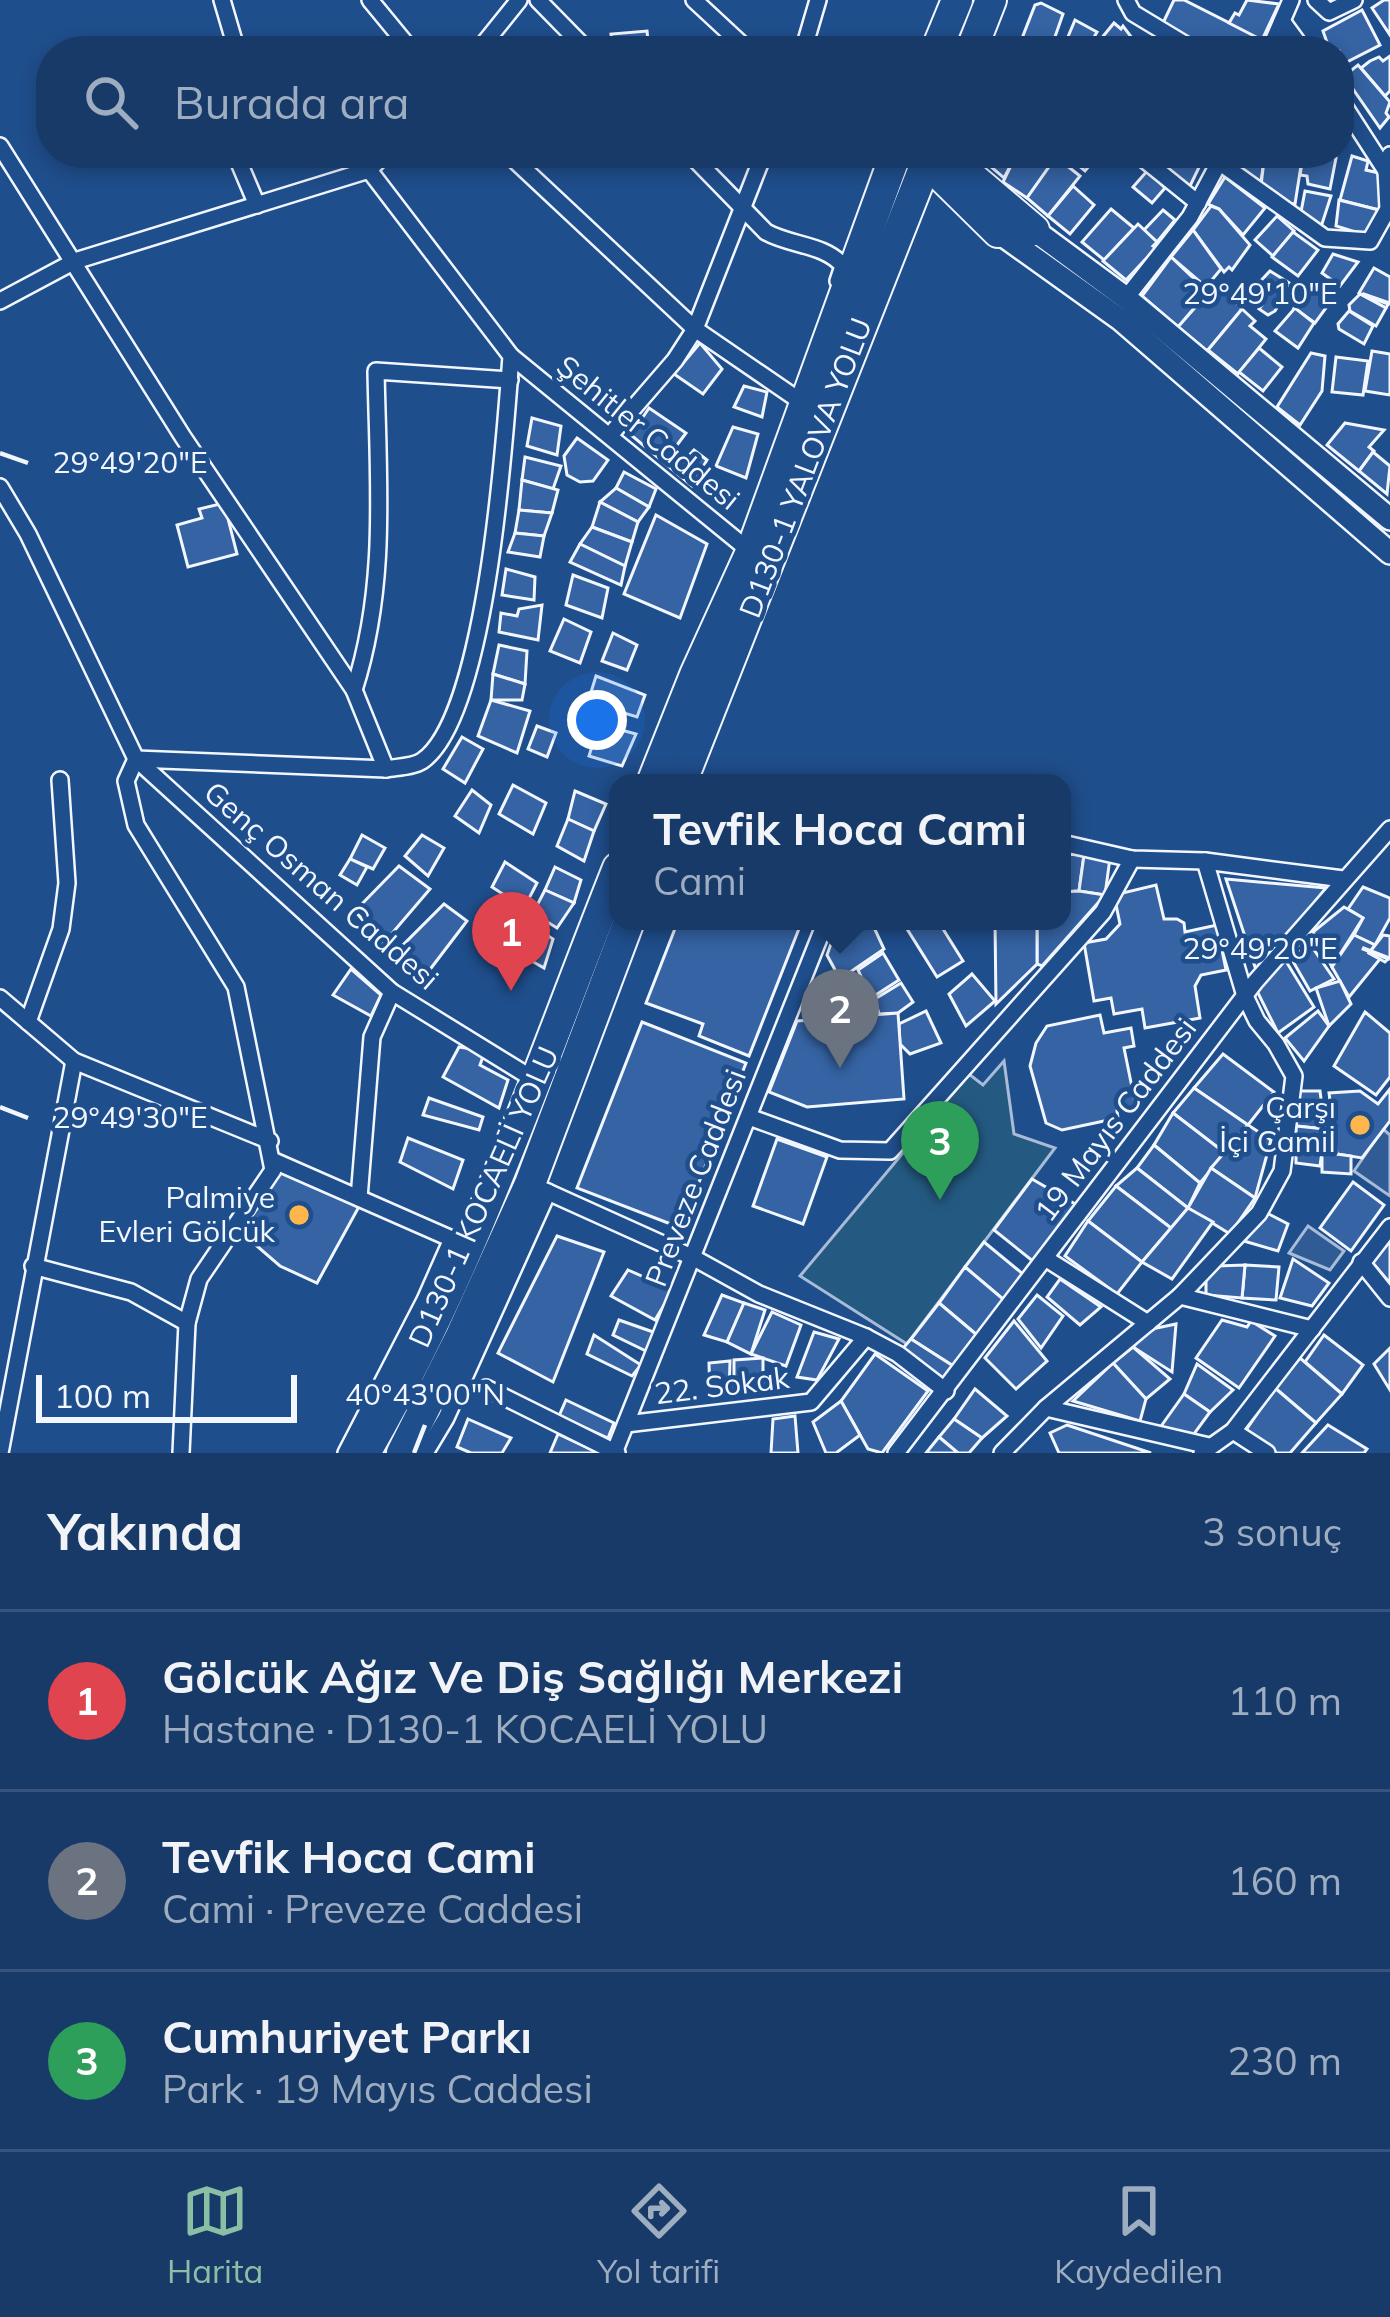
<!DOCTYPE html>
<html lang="tr">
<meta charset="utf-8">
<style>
:root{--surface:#173a69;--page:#244571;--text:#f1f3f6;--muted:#9eadc0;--line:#36547d;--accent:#8abfa5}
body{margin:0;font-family:Mulish,sans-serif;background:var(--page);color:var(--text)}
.scale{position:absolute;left:36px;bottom:30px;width:261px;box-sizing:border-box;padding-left:12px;border:6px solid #f2f6ff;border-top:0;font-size:33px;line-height:42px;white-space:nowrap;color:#f2f6ff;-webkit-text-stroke:9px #1f4e8c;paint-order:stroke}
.you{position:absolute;left:597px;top:720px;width:42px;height:42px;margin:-30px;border:9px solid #fff;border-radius:50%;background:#1a73e8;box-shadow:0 0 0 18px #1a73e833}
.badge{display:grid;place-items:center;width:78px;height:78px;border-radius:50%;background:var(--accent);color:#fff;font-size:39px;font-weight:700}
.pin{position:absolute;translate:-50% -99px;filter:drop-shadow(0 3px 6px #0008)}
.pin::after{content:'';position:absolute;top:63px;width:42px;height:36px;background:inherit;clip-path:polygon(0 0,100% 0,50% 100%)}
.popup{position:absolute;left:609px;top:774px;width:462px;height:156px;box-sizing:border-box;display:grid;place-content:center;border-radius:24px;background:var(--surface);filter:drop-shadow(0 3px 9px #0005);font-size:39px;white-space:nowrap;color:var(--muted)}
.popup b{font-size:45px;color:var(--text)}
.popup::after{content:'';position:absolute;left:50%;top:100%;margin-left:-24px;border:24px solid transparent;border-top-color:var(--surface)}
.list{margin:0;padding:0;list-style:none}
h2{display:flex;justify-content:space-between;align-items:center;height:156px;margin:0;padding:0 48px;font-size:51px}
h2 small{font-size:39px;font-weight:400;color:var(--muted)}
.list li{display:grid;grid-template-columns:78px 1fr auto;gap:36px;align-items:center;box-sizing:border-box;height:180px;padding:0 48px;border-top:3px solid var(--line)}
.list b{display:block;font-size:45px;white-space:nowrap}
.list p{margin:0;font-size:39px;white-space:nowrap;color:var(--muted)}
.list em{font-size:39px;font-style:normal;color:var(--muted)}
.icon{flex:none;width:66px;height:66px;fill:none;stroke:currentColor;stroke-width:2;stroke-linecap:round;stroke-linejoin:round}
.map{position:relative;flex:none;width:1390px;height:1453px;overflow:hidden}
.search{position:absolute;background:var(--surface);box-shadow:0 6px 18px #0003;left:36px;right:36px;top:36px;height:132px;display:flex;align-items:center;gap:30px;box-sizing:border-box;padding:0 42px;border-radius:48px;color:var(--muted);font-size:45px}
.sheet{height:696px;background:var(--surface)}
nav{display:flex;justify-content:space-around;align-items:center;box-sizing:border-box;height:168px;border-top:3px solid var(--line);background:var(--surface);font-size:33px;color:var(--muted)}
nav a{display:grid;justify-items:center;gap:6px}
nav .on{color:var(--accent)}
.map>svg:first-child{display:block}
</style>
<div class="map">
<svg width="1390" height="1453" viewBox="0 0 1390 1453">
<rect width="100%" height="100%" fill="#1f4e8c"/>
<path fill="#245a82" stroke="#a8bbd7" stroke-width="3" d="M1004,1061l10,73 41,14 -148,196 -107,-68 169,-202 14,11z"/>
<g fill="#305b95" stroke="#a8bbd7" stroke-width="3">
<path d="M1383,1129l7,6v61l-36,-25z"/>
<path d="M1308,1226l36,25 -14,19 -41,-17z"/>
</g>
<g fill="#3563a3" stroke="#f2f6ff" stroke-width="3">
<path d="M1174,0h10l75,38 -7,13h-43l-44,-23 -3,-3z"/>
<path d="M1247,0l32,4 -17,36 -33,-17 6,-10 4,2z"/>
<path d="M1384,0h6v35l-18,-27z"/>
<path d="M1041,3l22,11 -13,37h-19l-12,-5 16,-41z"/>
<path d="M1362,10l18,35 -41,21v-15h-9l-7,-20z"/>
<path d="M1075,20l22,12 -11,19h-10l-11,-7z"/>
<path d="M1114,23l7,6 2,-3 9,12 -12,13h-29z"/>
<path d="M647,31l2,20h-36l-2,-17z"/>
<path d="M1390,56v35l-5,5 -24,-28 9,-7 9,-4 4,4z"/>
<path d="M1358,65l32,37 -4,11 3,4 -9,11 -36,-52z"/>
<path d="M1017,153h28l9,7 -27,38 -24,-16z"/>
<path d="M1017,153l-13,25 -28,-24v-1z"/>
<path d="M1075,153h25l-15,18 -12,-10z"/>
<path d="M1175,153h31l-17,35 -22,-15z"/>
<path d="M1238,153h27l-4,29 -29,-19z"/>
<path d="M1265,153h38l-8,51 -16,-2 -3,-9 -15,-8z"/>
<path d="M1314,154l22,4 -6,31 -22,-5 -1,-8 -7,-1 3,-18 10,1z"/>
<path d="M1352,156l16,5 -2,9 13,3v14l5,2 -5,21 -39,-10z"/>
<path d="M1056,157l24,19 -32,40 -21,-18z"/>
<path d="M1148,170l17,18 -13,15 -19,-16z"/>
<path d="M1225,177l40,31 -22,27 -24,-26 -11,-5z"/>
<path d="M1073,186l21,19 -24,29 -22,-18z"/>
<path d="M1305,191l26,5 -10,31 -21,-10z"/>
<path d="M1339,200l40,10 -14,25 -29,-9z"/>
<path d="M1211,206l8,3 31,36 -18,25 -3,-3 -5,5 -31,-42z"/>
<path d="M1111,209l23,19 -30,32 -22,-18z"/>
<path d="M1163,210l12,10 -18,22 -13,-12z"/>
<path d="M1277,216l17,15 -21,25 -18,-16z"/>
<path d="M1138,224l19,18 -4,4 3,2 -30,32 -23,-19z"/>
<path d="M1193,230l28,39 -15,18 -35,-30z"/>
<path d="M1293,232l25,18 -20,26 -26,-19z"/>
<path d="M1333,254l25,8 -18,24 -18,-13z"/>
<path d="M1171,257l37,35 -30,35 -36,-31z"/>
<path d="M1374,268l16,9v24l-4,7 -27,-15z"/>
<path d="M1270,271l21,13 -16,27 -7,4 -9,-6 3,-4 -11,-8v-6z"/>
<path d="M1224,283l9,8 -3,4 12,14 -35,42 -29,-24 28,-32 9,-1z"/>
<path d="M1310,283l24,14 -19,26 -21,-15z"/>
<path d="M1360,294l26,14 -10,18 -26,-15 -1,-6z"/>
<path d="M1295,308l19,15 -16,25 -23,-17z"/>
<path d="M1242,309l13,12 -5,5 16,13 -28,35 -30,-24z"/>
<path d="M1349,311l24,15 -9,18 -25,-15 -1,-5z"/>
<path d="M700,343l22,26 -19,25 -29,-20z"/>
<path d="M1259,348l23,19 -19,24 -24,-19z"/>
<path d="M1372,351l18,3v41l-25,-4z"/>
<path d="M1311,353l14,3 -3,35 -22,34 -23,-18z"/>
<path d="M1336,357l32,4 -5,34 -31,-3z"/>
<path d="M744,386l23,6 -5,25 -28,-10z"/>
<path d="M649,408l37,25 -15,20 12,9 11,-12 13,10 -15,26 -61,-51z"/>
<path d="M532,418l29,8 -4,29 -30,-9z"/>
<path d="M1345,423l39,7 -15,17 5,4 -15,20 -32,-26z"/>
<path d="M733,427l25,7 -12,44 -30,-12z"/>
<path d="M577,438l31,22 -15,21 -13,1 -13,-7 -3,-19z"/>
<path d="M1373,452l17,14 -3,28 -28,-23z"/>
<path d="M525,457l36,9 -8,23 -31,-9z"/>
<path d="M624,472l32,17 -7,18 -33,-19z"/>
<path d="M522,480l36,10 -6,23 -33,-3z"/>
<path d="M616,488l33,19 -11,15 -38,-20z"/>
<path d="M600,502l38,20 -6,20 -40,-15z"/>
<path d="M224,503l13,51 -49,13 -11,-42 25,-7 -3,-9z"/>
<path d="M519,510l33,3 -8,23 -29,-3z"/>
<path d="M656,515l51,29 -27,74 -56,-24z"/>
<path d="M592,527l40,15 -7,24 -45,-22z"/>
<path d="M515,533l29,3 -4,21 -32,-5z"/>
<path d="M580,544l45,22 -4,19 -51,-23z"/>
<path d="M506,569l29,8 -1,23 -32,-5z"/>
<path d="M573,575l35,13 -6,30 -36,-13z"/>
<path d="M542,605l-4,35 -39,-8 2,-19 16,3 2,-7z"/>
<path d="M564,619l27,13 -11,31 -30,-12z"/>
<path d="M613,633l24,12 -10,25 -25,-9z"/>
<path d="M499,645l28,6 -2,33 -32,-10z"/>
<path d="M493,674l32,10 -3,16h-31z"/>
<path d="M596,676l49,19 -8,22 -49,-15z"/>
<path d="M491,700l39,11 -13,42 -39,-17z"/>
<path d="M599,724l37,10 -14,32 -33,-10z"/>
<path d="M537,726l19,7 -9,24 -19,-8z"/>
<path d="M462,737l21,12 -18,34 -22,-14z"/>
<path d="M513,785l33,18 -13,31 -34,-20z"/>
<path d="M472,790l19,15 -12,28 -24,-17z"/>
<path d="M575,791l31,13 -12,27 -26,-12z"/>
<path d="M568,819l26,12 -10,30 -27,-15z"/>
<path d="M362,835l23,13 -12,21 -23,-10z"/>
<path d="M422,835l22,13 -16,28 -23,-20z"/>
<path d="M1062,854l22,1 -5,36 -17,1z"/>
<path d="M1084,855l26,3 -5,37 -26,-4z"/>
<path d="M350,859l17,8 -10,18 -17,-10z"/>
<path d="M505,862l32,21 -13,25 -32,-21z"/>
<path d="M399,866l31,23 -47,55 -28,-33z"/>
<path d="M555,867l26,13 -7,23 -29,-13z"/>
<path d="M1226,879l100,9 -69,85z"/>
<path d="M1156,885l8,34h13l7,4 1,9 32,-7 9,45 -25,5 -6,11 5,32 -55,10 -3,-19 -28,5 -3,-16 -17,3 -10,-58 22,-4 14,-15 -6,-29z"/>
<path d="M1363,887l27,11v20l-15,27 -21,-10 9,-17 -15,-9z"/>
<path d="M545,890l29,13 -17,25 -24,-15z"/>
<path d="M1079,891l26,4 -63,71 -5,-2v-43h25v-29z"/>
<path d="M444,904l23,17 -42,55 -29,-24z"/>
<path d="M1344,907l19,11 -31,49 -19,-35z"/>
<path d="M678,921h124l-53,135 -50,-20 4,-12 -57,-21z"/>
<path d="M839,921h32l13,28 -44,30 -13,-24z"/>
<path d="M908,921h30l25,40 -26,16 -33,-53z"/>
<path d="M995,921h42v43l-41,40z"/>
<path d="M528,922l25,17 -9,29 -33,-19z"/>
<path d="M1354,935l21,10 -6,8 11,6 -31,38 -17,-30z"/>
<path d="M1383,935l7,1v21l-5,5 -16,-9z"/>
<path d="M1310,944l24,35 -24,12 -19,-33z"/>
<path d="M883,953l16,27 -28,18 -13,-28z"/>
<path d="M1284,958l30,49 -36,26 -23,-46z"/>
<path d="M351,969l30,26 -10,21 -38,-21z"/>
<path d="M972,974l23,27 -29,25 -17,-32z"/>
<path d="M1340,981l11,23 -22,22 -13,-38z"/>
<path d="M901,983l12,19 -15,11 -19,1 -4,-15z"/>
<path d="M926,1011l15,32 -31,11 -10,-10 -1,-20z"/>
<path d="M1318,1011l11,15 -25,35 -19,-23z"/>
<path d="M1365,1012l25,21v44l-14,18 -42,-29z"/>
<path d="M898,1013l6,86 -97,8 -38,-15 28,-71z"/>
<path d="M1100,1015l4,18 27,-5 3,18 -10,2 12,59 -19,4 1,7 -56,12 -16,-7 -16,-57 6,-23 11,-17z"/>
<path d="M642,1022l104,41 -65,165 -104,-40z"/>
<path d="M459,1047l26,4 -5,14 28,15 -9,28 -56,-31z"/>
<path d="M1223,1054l51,38 -26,33 -54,-37z"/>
<path d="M1194,1088l54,37 -23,28 -52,-40z"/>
<path d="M1390,1089v32l-28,37 -25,-4 -8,-61 31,-2 18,13z"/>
<path d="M1297,1091h23l5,38 -29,-3z"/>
<path d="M429,1098l54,19 -4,13 -56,-15z"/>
<path d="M1173,1113l52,40 -25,30 -46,-38z"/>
<path d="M1248,1125l23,15 -16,58 -44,-30z"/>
<path d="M1296,1126l29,3 -5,37 -24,-3z"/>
<path d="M408,1138l55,22 -10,29 -53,-27z"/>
<path d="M777,1139l50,18 -24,67 -50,-18z"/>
<path d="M1154,1145l46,38 -12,25 -51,-40z"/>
<path d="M1322,1152l29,4v18l-29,-2z"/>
<path d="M279,1165l82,38 -44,80 -37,-17 -45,-39z"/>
<path d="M1137,1168l51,40 -17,20 -55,-42z"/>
<path d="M1211,1168l44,30 -25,36 -42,-26z"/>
<path d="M1032,1179l50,29 -43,58 -45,-36z"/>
<path d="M1353,1182l31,23 -33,46 -31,-23z"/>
<path d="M1116,1186l55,42 -29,34 -54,-41z"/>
<path d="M1188,1208l25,14 -41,57 -30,-17z"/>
<path d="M1263,1211l25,13 -10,27 -34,-10z"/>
<path d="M1088,1221l54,41 -25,32 -52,-38z"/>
<path d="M557,1236l47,16 -51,130 -55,-29z"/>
<path d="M1390,1241v42l-18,-21z"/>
<path d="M984,1242l45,37 -19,26 -45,-38z"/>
<path d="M1293,1259l36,24 -17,23 -32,-8z"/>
<path d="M1245,1265l34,2 -3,33 -34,-2z"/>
<path d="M1245,1265l-3,33 -36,-3v-20l10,-9z"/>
<path d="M965,1267l45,38 -26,36 -45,-38z"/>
<path d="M628,1270l45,20 -18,30 -44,-24z"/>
<path d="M1060,1279l41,28 -21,18 -33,-28z"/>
<path d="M722,1295l22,8 -17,39 -23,-7z"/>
<path d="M1037,1295l26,21 -22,32 -23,-29z"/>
<path d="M744,1303l21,7 -14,44 -24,-12z"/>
<path d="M939,1303l45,38 -23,30 -50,-32z"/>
<path d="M772,1312l29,13 -15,41 -35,-12z"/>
<path d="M619,1320l37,13 -8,19 -35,-17z"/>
<path d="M1222,1320l25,7 4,-6 24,15 -36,52 -43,-30z"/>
<path d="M1014,1321l33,40 -31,28 -31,-31z"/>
<path d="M1176,1324l-4,48 -39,-25 14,-17z"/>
<path d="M814,1332l25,7 -22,41 -20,-3z"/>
<path d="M594,1335l47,30 -9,11 -45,-22z"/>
<path d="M1324,1335l39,30 -21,29 -37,-32z"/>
<path d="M911,1339l50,32 -15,20 -48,-37z"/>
<path d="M1133,1347l37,32 -24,20 -33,-36z"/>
<path d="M1390,1348v42l-16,-26z"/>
<path d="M875,1354l53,37 -46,62 -14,-4 -27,-48z"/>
<path d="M763,1358v30l-29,2v-30z"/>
<path d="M1300,1358l42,36 -26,29 -41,-35z"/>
<path d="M730,1361l-1,34 -19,1 -1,-33z"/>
<path d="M1113,1363l33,36 -6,22 -67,-20z"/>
<path d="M1197,1364l36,26 -23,22 -26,-18z"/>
<path d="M1275,1388l41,35 -26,30h-17l-29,-20z"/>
<path d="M975,1389l32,27 -25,22 -28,-19z"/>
<path d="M1184,1394l26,18 -16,22 -35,-5z"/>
<path d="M566,1400l48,23 -6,15 -49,-22z"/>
<path d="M841,1401l19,34 -24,18h-10l-13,-31z"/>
<path d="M795,1416l3,37h-27l2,-34z"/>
<path d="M468,1419l43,19 -9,15h-31l-14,-6z"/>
<path d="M954,1419l28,19 -13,15h-11l-19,-16z"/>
<path d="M1067,1425l84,28h-92l-9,-20z"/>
<path d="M1328,1425l39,24 -3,4h-62z"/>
<path d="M558,1434l41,19h-49z"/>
<path d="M939,1437l19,16h-32z"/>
</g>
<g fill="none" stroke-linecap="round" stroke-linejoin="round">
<g stroke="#f2f6ff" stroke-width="20">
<g id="street">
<path d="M222,0l15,51"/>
<path d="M370,0l42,51"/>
<path d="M538,0l50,51"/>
<path d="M694,0l55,51"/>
<path d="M1126,0l7,13 63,38"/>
<path d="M1316,0l13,12 25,-12"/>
<path d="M1282,21l22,30"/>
<path d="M478,51l41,-51"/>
<path d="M803,51l15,-51"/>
<path d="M1269,51l22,-51"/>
<path d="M1339,98l47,73"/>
<path d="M0,146l183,291 171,253 32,79"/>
<path d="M235,153l22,52"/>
<path d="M507,153l188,176 108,74"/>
<path d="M689,153l77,79c25,14 59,12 77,34l-5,15"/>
<path d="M1136,153l62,50"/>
<path d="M1219,162l106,76 45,3 18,-32 -2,-38 4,-16"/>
<path d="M369,170l17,-17"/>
<path d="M1126,298l64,-81 32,-60"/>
<path d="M0,301l75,-40 294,-91 142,186c-6,80 -24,361 -89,405 -9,6 -26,6 -36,8l-250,-10"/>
<path d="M511,356l240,196"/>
<path d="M611,434l64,-74 20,-31 69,-176"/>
<path d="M0,487l28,47 108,225 256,233 146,90"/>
<path d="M354,690c34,-106 24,-209 22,-319l134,9"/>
<path d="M136,759l-10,22 10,44 100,162 37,183 -74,109 -12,44 -6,130"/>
<path d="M1062,843l70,16 73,2 138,18"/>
<path d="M0,998l74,63 196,80"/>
<path d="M28,1022l33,-93 6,-46 -7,-103"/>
<path d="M749,1117l91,33 50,1 213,-239 29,-53"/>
<path d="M272,1160l189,83"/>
<path d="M530,1184l164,74 65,36 107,43 32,17 48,37"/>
<path d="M359,1198l13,-161 20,-45"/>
<path d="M1045,1258l103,65"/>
<path d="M1361,1262l29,36"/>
<path d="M33,1266l98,26 56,31"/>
<path d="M1180,1296l79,-83 23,-42 12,-95 -18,-32 -19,-23 -12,-25 -40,-135"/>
<path d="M486,1388l131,65"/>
<path d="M1046,1408l163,38"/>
<path d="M626,1424l185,-22 55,-65"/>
<path d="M1233,1431l34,22"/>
<path d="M0,1453l74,-392"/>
<path d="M346,1453l79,-153 27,-61"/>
<path d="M425,1453l21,-35 102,-226"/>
<path d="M614,1453l212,-532"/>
<path d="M896,1453l359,-471 135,-153"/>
<path d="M1002,1453l44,-45 134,-112 132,33"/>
<path d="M1202,1453l31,-22 157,-204"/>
</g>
</g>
<g stroke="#f2f6ff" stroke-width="26">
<g id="secondary">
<path d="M1034,230l92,68 264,221"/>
<path d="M998,232l123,88 269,233"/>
</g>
</g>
<g stroke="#f2f6ff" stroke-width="34">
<g id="highway">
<path d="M936,51l21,-51"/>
<path d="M971,51l20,-51"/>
<path d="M943,153l91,77"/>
<path d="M934,169l64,63"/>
<path d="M652,783l43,-108 56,-123 145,-399"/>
<path d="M681,783l249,-630"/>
<path d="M365,1453c108,-185 174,-387 253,-585"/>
<path d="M402,1453l59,-117 69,-152 99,-263"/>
</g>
</g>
<use href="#street" stroke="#1f4e8c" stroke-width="15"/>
<use href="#secondary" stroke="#1f4e8c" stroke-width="21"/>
<use href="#highway" stroke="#1f4e8c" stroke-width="30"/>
</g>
<path fill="none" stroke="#f2f6ff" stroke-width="4.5" d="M1362,294l28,10M0,453l28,10M1362,948l28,11M0,1107l28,11M414,1453l11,-28"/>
<g fill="#ffb74d" stroke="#1f4e8c" stroke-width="4.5">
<circle cx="1360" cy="1125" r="12"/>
<circle cx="299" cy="1215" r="12"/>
</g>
<g text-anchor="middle" stroke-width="9" stroke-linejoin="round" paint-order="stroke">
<g font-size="30" fill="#f2f6ff" stroke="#1f4e8c">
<text transform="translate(648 433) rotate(39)" y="10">Şehitler Caddesi</text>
<text transform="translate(806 468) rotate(-69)" y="10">D130-1 YALOVA YOLU</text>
<text transform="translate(321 886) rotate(41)" y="10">Genç Osman Caddesi</text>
<text transform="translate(1116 1120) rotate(-53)" y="10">19 Mayıs Caddesi</text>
<text transform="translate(696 1178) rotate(-69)" y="10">Preveze Caddesi</text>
<text transform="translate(484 1197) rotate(-66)" y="10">D130-1 KOCAELİ YOLU</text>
<text transform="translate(722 1386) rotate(-7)" y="10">22. Sokak</text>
</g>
<g font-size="30" fill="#f2f6ff" stroke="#1f4e8c" text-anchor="end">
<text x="1336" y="1118">Çarşı<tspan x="1336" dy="34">İçi Camiİ</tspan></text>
<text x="275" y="1208">Palmiye<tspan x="275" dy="34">Evleri Gölcük</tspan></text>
</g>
</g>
<g font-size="30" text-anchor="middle" fill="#f2f6ff" stroke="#1f4e8c" stroke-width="9" stroke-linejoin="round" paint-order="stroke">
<text x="1260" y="304">29°49'10"E</text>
<text x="130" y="473">29°49'20"E</text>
<text x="1260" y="959">29°49'20"E</text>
<text x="130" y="1128">29°49'30"E</text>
<text x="425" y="1405">40°43'00"N</text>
</g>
</svg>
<div class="scale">100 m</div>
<div class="you"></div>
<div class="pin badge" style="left:511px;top:991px;background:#e0444e">1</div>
<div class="pin badge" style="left:840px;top:1068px;background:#6b7280">2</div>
<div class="popup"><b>Tevfik Hoca Cami</b>Cami</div>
<div class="pin badge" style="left:940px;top:1200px;background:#2e9e5b">3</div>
<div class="search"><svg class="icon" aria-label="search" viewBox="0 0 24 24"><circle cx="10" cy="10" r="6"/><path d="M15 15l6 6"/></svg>Burada ara</div>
</div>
<section class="sheet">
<h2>Yakında<small>3 sonuç</small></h2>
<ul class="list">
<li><span class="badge" style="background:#e0444e">1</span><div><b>Gölcük Ağız Ve Diş Sağlığı Merkezi</b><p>Hastane · D130-1 KOCAELİ YOLU</p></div><em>110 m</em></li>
<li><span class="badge" style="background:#6b7280">2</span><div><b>Tevfik Hoca Cami</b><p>Cami · Preveze Caddesi</p></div><em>160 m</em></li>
<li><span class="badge" style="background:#2e9e5b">3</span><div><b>Cumhuriyet Parkı</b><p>Park · 19 Mayıs Caddesi</p></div><em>230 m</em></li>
</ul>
</section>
<nav>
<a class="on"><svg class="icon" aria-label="map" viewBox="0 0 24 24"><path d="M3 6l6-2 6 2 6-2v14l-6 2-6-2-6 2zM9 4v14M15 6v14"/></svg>Harita</a>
<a><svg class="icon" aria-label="directions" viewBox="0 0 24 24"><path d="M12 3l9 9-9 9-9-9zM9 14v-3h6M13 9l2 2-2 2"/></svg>Yol tarifi</a>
<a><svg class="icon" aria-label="saved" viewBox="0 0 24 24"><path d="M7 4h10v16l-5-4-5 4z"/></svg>Kaydedilen</a>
</nav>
